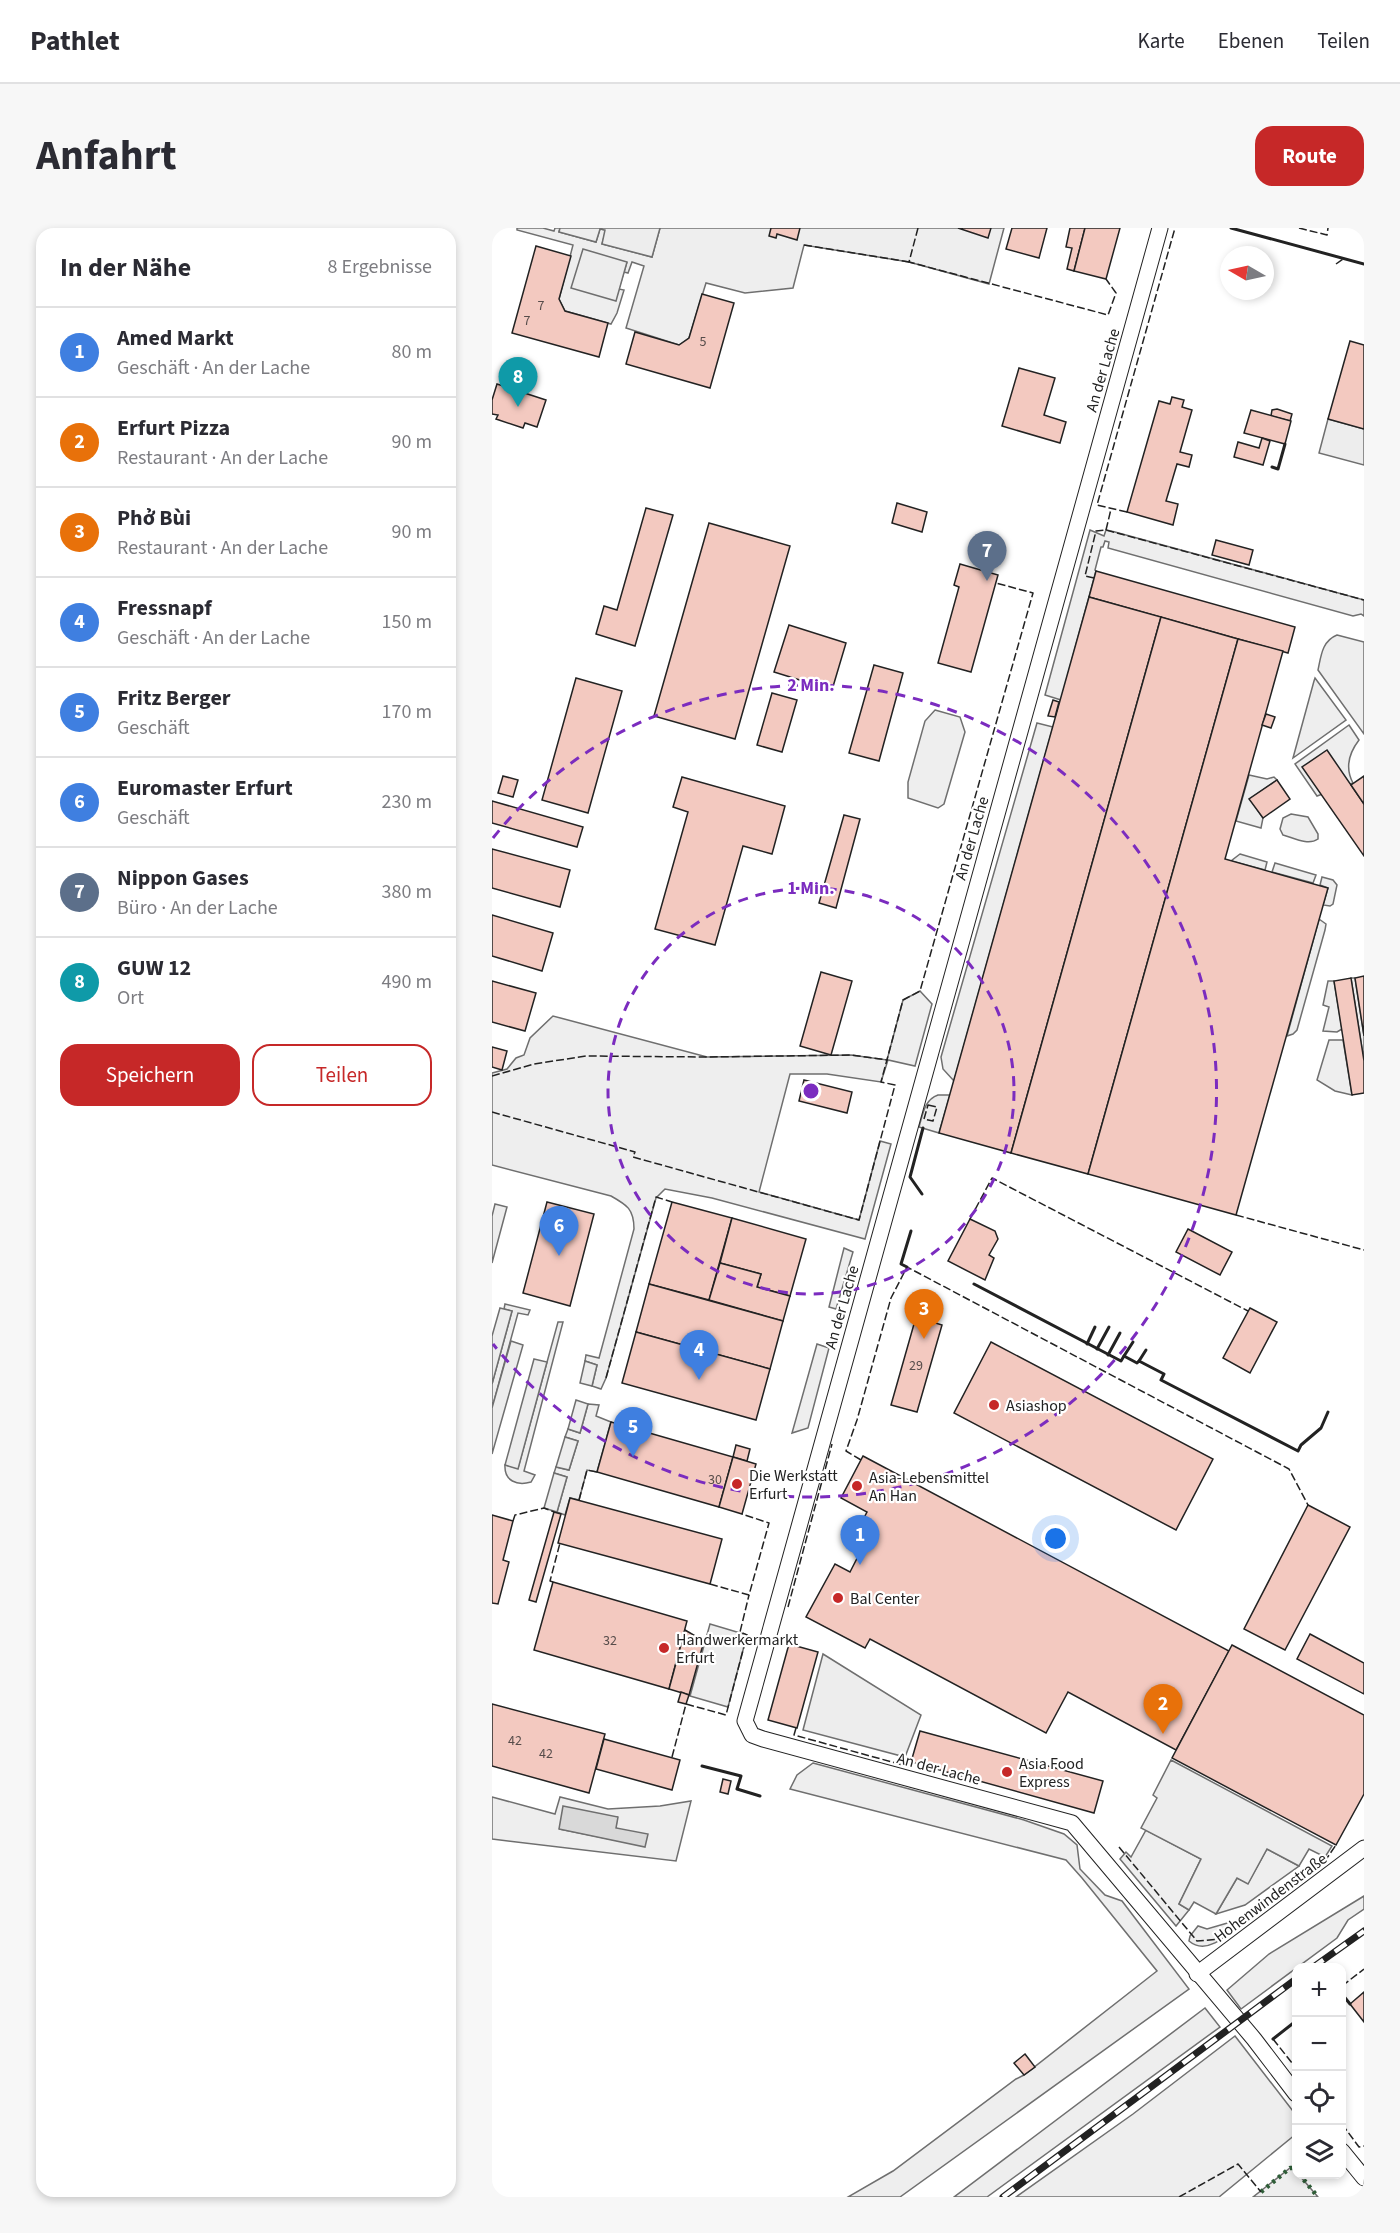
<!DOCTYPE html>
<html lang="de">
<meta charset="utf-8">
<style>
:root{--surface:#fff;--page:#f7f7f7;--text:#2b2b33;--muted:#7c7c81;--line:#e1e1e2;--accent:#c62828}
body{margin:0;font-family:"Source Sans 3",sans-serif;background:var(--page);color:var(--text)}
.controls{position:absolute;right:18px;bottom:18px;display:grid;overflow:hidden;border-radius:12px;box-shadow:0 3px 9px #0003}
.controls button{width:54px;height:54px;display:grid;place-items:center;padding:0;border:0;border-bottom:2px solid var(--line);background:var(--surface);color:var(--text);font:30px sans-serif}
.compass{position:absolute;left:728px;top:18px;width:54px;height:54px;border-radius:50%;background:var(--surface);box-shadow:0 3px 9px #0003;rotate:279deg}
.you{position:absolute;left:564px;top:1311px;width:21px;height:21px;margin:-15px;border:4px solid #fff;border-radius:50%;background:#1a73e8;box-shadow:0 0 0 9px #1a73e833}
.badge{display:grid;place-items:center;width:39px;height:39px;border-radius:50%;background:var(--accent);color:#fff;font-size:20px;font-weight:700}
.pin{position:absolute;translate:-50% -50px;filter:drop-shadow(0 2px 3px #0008)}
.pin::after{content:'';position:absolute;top:32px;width:21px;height:18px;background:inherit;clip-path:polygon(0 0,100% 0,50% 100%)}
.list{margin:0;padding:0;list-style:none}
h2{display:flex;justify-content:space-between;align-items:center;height:78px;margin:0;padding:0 24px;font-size:26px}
h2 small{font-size:20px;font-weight:400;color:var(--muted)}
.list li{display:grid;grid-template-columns:39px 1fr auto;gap:18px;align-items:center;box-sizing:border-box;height:90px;padding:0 24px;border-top:2px solid var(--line)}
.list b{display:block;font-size:22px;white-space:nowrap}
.list p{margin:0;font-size:20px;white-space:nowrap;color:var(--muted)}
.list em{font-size:20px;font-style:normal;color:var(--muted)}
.actions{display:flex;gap:12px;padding:18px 24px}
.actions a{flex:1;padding:14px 0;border:2px solid var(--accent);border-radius:18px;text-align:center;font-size:21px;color:var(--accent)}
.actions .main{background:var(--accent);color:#fff}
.icon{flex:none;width:33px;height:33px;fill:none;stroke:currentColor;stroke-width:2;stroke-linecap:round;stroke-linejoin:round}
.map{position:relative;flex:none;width:872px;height:1969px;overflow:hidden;border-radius:18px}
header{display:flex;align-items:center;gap:36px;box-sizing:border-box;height:84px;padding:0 30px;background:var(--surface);border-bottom:2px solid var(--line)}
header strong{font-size:28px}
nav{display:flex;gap:33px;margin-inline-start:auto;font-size:21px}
.intro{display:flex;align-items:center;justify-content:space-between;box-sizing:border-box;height:144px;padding:0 36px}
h1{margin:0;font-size:42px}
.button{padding:15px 27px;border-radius:18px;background:var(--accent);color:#fff;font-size:21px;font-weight:700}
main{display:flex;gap:36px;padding:0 36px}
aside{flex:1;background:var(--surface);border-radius:18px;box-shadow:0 3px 9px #0003}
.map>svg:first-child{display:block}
</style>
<header>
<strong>Pathlet</strong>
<nav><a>Karte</a><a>Ebenen</a><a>Teilen</a></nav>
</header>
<div class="intro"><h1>Anfahrt</h1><a class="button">Route</a></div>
<main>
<aside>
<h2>In der Nähe<small>8 Ergebnisse</small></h2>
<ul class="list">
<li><span class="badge" style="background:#3f7fe0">1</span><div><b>Amed Markt</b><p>Geschäft · An der Lache</p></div><em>80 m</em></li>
<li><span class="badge" style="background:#e8710a">2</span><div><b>Erfurt Pizza</b><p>Restaurant · An der Lache</p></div><em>90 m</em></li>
<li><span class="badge" style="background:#e8710a">3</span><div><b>Phở Bùi</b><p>Restaurant · An der Lache</p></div><em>90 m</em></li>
<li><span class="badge" style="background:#3f7fe0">4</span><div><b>Fressnapf</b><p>Geschäft · An der Lache</p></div><em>150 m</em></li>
<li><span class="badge" style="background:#3f7fe0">5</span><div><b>Fritz Berger</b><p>Geschäft</p></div><em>170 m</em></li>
<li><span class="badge" style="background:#3f7fe0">6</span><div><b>Euromaster Erfurt</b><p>Geschäft</p></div><em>230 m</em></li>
<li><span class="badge" style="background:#5c6f8a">7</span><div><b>Nippon Gases</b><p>Büro · An der Lache</p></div><em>380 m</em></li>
<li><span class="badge" style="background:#0f9aa8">8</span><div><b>GUW 12</b><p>Ort</p></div><em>490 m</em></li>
</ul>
<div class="actions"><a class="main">Speichern</a><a>Teilen</a></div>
</aside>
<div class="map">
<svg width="872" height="1969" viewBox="0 0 872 1969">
<rect width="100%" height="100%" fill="#fff"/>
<g fill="#eee" stroke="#6f6f6f" stroke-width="1.5" fill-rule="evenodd">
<path d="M25,0h26l11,3 1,-3h5l-1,4 37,10 4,-13 6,1 -4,14 50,13 8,-29h344l-15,56 -80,-22 -105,-17 -11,43 -48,5 -39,-10 -17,55 -10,7 -53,-17 18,-62 -12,-4 -4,11 -4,-1 3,-10 -12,39 4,-12 5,1 -7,23 -6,11 -46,-13 -6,-12 14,-54 -56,-15z"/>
<path d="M598,302l14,6 2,-6 9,2 249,68v16l-3,-2 -8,2 -245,-68 1,-6 -4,-1 -2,6h-2l-6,23 1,1 -35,129 -16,-5z"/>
<path d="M845,407l27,7v92l-46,-64c3,-14 4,-29 19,-35z"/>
<path d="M823,450l31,42 -53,38 21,-77z"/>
<path d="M443,482l25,7 5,15 -21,72 -6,4 -30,-10v-16l17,-61z"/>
<path d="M545,495l16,4 -99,354 -11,-12 -2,-12z"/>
<path d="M857,497l10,15c-10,13 -14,28 -6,43l-36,13 -22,-32z"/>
<path d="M757,547l18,4 7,-2 3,3 -27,19 13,19 -2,10 -25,-7z"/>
<path d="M799,586l17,3 10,17v5c-10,7 -24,-1 -35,-4l-3,-6 3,-11z"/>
<path d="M748,626l27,8 -2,8 -34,-9z"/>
<path d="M783,635l41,12 -3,8 -41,-11z"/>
<path d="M830,649l11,3 4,5 -4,19 -3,2 -7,-1 5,-17 -8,-3z"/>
<path d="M827,691l7,5 -1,6 -28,100 -4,4 -6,2z"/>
<path d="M859,750h4l9,58v25z"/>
<path d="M836,753h6l8,48 -5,3 -14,-1 6,-24 -6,-2z"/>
<path d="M428,763l12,13 -17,62 -27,-6 -7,22 -54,-8h-37l-31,118 100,28 21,-79 11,3 -26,95 -153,-41 -47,-9 -9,9 -50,180 -5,11 -9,-3 5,-21 -12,-4 1,-6 13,3 35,-129c0,-20 -7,-24 -23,-33l-119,-31v-92l15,-4 9,-11 8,-3 6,-17 23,-22 154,41 144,-2 36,5 16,-60z"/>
<path d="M837,812h14l9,55 -17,-4 -18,-11z"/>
<path d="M446,867h12l-11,38 -20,-6c4,-13 5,-27 19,-32z"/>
<path d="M352,1020l9,4 -17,57 -7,-2z"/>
<path d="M13,1076l25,6 -2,5 -10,-2 -26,95v-24l20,-73 -8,-2z"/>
<path d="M66,1094h5l-39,149 11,4 -4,7c-14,4 -27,-1 -26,-17l13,3z"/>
<path d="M325,1116l12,4 -21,80 -16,5z"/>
<path d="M96,1176l11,1 -3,11 15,6 -14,50 -10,-2 -8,30 -9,-2 -5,17 -8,-3 10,-35 -13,-4 2,-6 13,3 9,-29 -13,-4 3,-8 12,4z"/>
<path d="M321,1535l211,57 40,14 13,11 3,24 25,26 17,6 67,88 -289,208h-52l45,-26 123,-92 8,-4 133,-104 -75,-93 -16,-18 -276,-71 7,-14z"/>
<path d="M0,1569l63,17 5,-17 48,12 52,-3 31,-5 -15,60 -184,-22zM125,1589l-1,11 29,18 -86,-17z"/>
<path d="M654,1602l55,29 -22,45 10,6 -13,16 -56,-67 6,-7 5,5z"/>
<path d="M775,1621l32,17 -54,39 -29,9 21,-36 11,5z"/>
<path d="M872,1668v13l-16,11 -11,18 -96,71 -14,-19 42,-36z"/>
<path d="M756,1689c-15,12 -39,41 -59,24l1,-5 8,-10 9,3z"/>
<path d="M713,1780l15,19 -233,170h-33z"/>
<path d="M743,1808l61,79v19l-77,63h-203l117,-83z"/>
<path d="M798,1940h4l2,6 3,1 19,22h-65z"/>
</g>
<g fill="#ededed" stroke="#6f6f6f" stroke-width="1.5">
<path d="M68,0h100l-8,29 -50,-13 3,-14 -5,-1 -4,13 -37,-10z"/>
<path d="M91,21l44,13 -11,39 -45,-13z"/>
<path d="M836,191l36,10v36l-45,-12z"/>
<path d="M3,976l12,3 -15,56v-47z"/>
<path d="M8,1080l12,3 -20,73v-48z"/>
<path d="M19,1113l12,4 -31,109v-46z"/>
<path d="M42,1131l13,3 -29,107 -13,-4z"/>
<path d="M93,1133l12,4 -5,21 -12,-3z"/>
<path d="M84,1172l12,4 -8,29 -12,-4z"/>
<path d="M73,1209l13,4 -9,29 -13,-3z"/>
<path d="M62,1245l13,4 -10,35 -13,-4z"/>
<path d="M218,1396l37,11 -19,72 -38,-11z"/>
<path d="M331,1426l98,61 -16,42 -102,-27z"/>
<path d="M679,1532l161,86 -7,11 -16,-8 -10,17 -32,-17 -19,35 -11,-6 -21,36 -22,-12 -5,8 -10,-6 22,-45 -60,-31 16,-30 -4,-3z"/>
</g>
<path fill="#d9d9d9" stroke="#6f6f6f" stroke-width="1.5" d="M71,1578l55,11 -2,11 32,6 -3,13 -86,-18z"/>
<g fill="#f3c9c0" stroke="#222" stroke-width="1.5">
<path d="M279,0h29l-3,12 -20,-6 -1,4 -7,-2z"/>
<path d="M466,0h33l-3,10z"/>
<path d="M520,0h35l-8,30 -33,-9z"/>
<path d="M578,0h15l-11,43 -7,-2 5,-21 -6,-1z"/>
<path d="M593,0h35l-14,51 -32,-8z"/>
<path d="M44,18l35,10 -12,43 6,12 43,12 -9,34 -87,-24z"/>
<path d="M210,66l32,9 -24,85 -84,-24 9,-32 44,13 10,-7z"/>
<path d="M858,113l14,4v84l-36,-10z"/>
<path d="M527,140l36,10 -11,37 22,7 -6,21 -58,-17z"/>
<path d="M5,156l49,16 -9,27 -12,-4 -2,5 -27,-9 2,-4 -6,-1v-14z"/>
<path d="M680,169l12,3 -2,7 10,3 -12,42 12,3 -3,12 -12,-3 -11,37 12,3 -5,21 -46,-13 32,-111 11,3z"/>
<path d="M785,181l15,5 -2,7 -19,-5 1,-6z"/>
<path d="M759,182l40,11 -6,23 -41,-11z"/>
<path d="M770,210l8,3 -7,24 -29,-8 4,-15 21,6z"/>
<path d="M405,275l30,9 -5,20 -30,-9z"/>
<path d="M154,280l27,7 -38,131 -39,-12 8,-28 13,4z"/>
<path d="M217,295l81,23 -55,193 -81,-23z"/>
<path d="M724,312l37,10 -4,15 -37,-10z"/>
<path d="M468,336l38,11 -27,97 -33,-9 21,-76 -5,-2z"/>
<path d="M604,343l199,56 -7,26 -199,-56z"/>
<path d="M597,369l72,20 -150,536 -72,-20z"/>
<path d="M669,389l77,22 -150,535 -77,-21z"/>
<path d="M297,397l57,18 -14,47 -58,-18z"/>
<path d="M746,411l45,12 -58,208 103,29 -92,327 -148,-41z"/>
<path d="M382,437l29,8 -24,88 -30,-8z"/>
<path d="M84,450l46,13 -34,122 -46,-13z"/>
<path d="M280,465l25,7 -15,52 -25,-7z"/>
<path d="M561,472l6,2 -4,15 -7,-1z"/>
<path d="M774,486l9,3 -4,11 -9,-3z"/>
<path d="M835,522l37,54v52l-62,-89z"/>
<path d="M11,548l15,4 -5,17 -15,-4z"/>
<path d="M872,548v28l-13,-19z"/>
<path d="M190,549l103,29 -13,48 -29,-8 -28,99 -60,-16 33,-117 -15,-5z"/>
<path d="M785,552l13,19 -27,19 -14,-19z"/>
<path d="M0,573l91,26 -6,20 -85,-24z"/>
<path d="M352,587l16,4 -24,89 -17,-5z"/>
<path d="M0,621l78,21 -10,37 -68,-19z"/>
<path d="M0,687l61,18 -11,38 -50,-15z"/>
<path d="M329,744l31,9 -21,74 -31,-9z"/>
<path d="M872,748v60l-9,-58z"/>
<path d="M859,750l13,83v32l-12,2 -18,-114z"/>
<path d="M0,753l44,12 -11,38 -33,-9z"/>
<path d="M0,819l15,4 -5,19 -10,-3z"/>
<path d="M312,852l48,12 -5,21 -48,-12z"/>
<path d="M55,974l47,12 -24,92 -47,-13z"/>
<path d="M180,974l60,16 -23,82 -60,-16z"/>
<path d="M240,990l74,21 -16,57 -33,-9 4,-13 -41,-11z"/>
<path d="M478,991l25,12 3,8 -9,16 5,3 -9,22 -37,-19z"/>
<path d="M696,1001l44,23 -12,23 -44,-23z"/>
<path d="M228,1035l41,11 -4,13 33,9 -7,25 -74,-21z"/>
<path d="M157,1056l134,37 -13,48 -134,-37z"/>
<path d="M758,1080l27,14 -27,51 -27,-15z"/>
<path d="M424,1089l26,8 -25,87 -26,-7z"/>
<path d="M144,1104l134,37 -14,51 -134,-37z"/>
<path d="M499,1114l222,117 -37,71 -222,-117z"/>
<path d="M119,1194l122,35 -14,50 -122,-35z"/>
<path d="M244,1217l14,4 -3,12 -14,-4z"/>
<path d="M371,1228l366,195 -53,99 -108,-58 -22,41 -176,-94 -5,9 -59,-31 29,-53 15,8 21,-41 -11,-6 7,-13 -26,-14z"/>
<path d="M241,1229l23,7 -14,50 -23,-7z"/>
<path d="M78,1270l152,41 -12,45 -152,-41z"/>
<path d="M816,1277l42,22 -65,123 -41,-21z"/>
<path d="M62,1284l7,2 -25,88 -7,-2z"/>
<path d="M0,1287l21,6 -10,39 6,2 -11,42 -6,-1z"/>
<path d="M61,1354l134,39 -18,68 -135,-39z"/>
<path d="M193,1402l19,11 -15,54 -20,-6z"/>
<path d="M818,1406l54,29v31l-67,-35z"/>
<path d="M297,1416l29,8 -21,76 -29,-8z"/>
<path d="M740,1417l132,70v79l-28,51 -164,-87z"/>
<path d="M189,1464l8,3 -3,9 -8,-2z"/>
<path d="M0,1476l113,30 -16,59 -97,-27z"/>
<path d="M428,1503l183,50 -9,32 -183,-51z"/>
<path d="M112,1511l76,21 -8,30 -76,-21z"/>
<path d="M231,1551l8,2 -3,13 -8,-2z"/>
<path d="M872,1764v30l-14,-18z"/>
<path d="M533,1826l10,13 -11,8 -10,-12z"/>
</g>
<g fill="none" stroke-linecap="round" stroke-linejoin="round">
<g stroke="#222" stroke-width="17">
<g id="minor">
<path d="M668,0l-415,1493 7,14 11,4 309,84 182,216 42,55"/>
<path d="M705,1746l167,-126"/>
<path d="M850,1923l22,27"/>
</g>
</g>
<use href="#minor" stroke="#fff" stroke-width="15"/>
<g stroke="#222" stroke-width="7">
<g id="rail">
<path d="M820,1740l52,-37"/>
<path d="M511,1969l293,-218"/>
</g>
</g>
<use href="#rail" stroke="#fff" stroke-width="4.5" stroke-dasharray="14" stroke-linecap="butt"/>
<g stroke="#2f5e38" stroke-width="4.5" stroke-dasharray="3 4.5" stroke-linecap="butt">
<path d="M807,1946l19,23"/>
<path d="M769,1964l29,-24h4l2,3"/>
</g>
<g stroke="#222" stroke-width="1.5" stroke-dasharray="8 3" stroke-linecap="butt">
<path d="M426,0l-9,34 199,53 8,-22 -10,-14"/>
<path d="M807,0l28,7 1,-7"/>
<path d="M312,17l105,17"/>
<path d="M844,36l7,-5"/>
<path d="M635,284l-30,-7 78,-277"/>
<path d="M614,302l5,-21"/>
<path d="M602,350l-9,-2 11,-45 10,-1 258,70"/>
<path d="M0,848l42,-12 52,-8 121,1 144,-2 37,5"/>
<path d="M436,877l9,2 -4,14 -9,-2z"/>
<path d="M0,884l143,40 -2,5 226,63 36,-135 -14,-3 22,-82 17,-9 113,-398 -37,-10"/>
<path d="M744,987l128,35"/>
<path d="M478,991l22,-41 256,133"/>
<path d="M114,1150l50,-181 16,5"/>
<path d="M369,1232l-15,-9 11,-31 34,-122 16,-31 382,202 19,36"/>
<path d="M87,1272l8,-30 10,2"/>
<path d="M21,1293l2,-6 29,-7 10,4"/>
<path d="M61,1354l-3,-1 10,-38"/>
<path d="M218,1356l39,11 20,-72 -27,-9"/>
<path d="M296,1379l44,-163"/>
<path d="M304,1500l-2,7 116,32 1,-5"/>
<path d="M180,1529l14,-53 40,11 21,-80 -7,-3 9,-37"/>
<path d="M627,1619l78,94 24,-2 106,-81 9,-13"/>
<path d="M850,1758l22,-17"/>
<path d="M781,1811l23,29"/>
<path d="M850,1896l17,23 5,-1"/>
<path d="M687,1969l59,-33 23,28"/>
</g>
<g stroke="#222" stroke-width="3">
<path d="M739,0l133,36"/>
<path d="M780,239l6,2 7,-25"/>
<path d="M430,966l-12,-17 13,-49"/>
<path d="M415,1039l-6,-3 10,-33"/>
<path d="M482,1056l147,77 3,-5 13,7 2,-2 25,13 -3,6 137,71 3,-6 20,-17 7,-16"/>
<path d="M595,1116l8,-17"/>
<path d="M605,1121l12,-22"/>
<path d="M616,1127l12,-22"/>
<path d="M632,1128l9,-14"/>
<path d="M647,1133l7,-11"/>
<path d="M210,1538l39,10 -4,13 23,7"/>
<path d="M850,1766l8,10"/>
<path d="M781,1811l23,-18"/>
</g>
</g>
<g fill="none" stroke="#7b2cbf" stroke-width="3" stroke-dasharray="10 8">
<circle cx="319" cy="863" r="203"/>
<path d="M1 610A406 406 0 1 1 1 1116"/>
</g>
<g fill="#c62828" stroke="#fff" stroke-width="2">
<circle cx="502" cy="1177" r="6"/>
<circle cx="245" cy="1256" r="6"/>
<circle cx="365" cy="1258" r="6"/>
<circle cx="346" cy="1370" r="6"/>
<circle cx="172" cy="1420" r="6"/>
<circle cx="515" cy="1544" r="6"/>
</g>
<g text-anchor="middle" stroke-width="4.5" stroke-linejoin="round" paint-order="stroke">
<g font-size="14" fill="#564c4a">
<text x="49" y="82">7</text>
<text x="35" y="97">7</text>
<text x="211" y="118">5</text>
<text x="424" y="1142">29</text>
<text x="223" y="1256">30</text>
<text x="118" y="1417">32</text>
<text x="23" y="1517">42</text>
<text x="54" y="1530">42</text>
</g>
<g font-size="16" fill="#222" stroke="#fff">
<text transform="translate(610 142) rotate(-74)" y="6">An der Lache</text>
<text transform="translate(479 610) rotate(-74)" y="6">An der Lache</text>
<text transform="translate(349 1079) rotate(-74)" y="6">An der Lache</text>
<text transform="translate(447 1540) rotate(15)" y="6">An der Lache</text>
<text transform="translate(778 1669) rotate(-37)" y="6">Hohenwindenstraße</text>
</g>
<g font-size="16" fill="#222" stroke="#fff" text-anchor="start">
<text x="514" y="1183">Asiashop</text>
<text x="257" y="1253">Die Werkstatt<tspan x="257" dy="18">Erfurt</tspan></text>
<text x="377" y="1255">Asia-Lebensmittel<tspan x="377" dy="18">An Han</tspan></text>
<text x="358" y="1376">Bal Center</text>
<text x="184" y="1417">Handwerkermarkt<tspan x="184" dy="18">Erfurt</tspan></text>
<text x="527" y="1541">Asia Food<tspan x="527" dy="18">Express</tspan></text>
</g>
</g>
<circle cx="319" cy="863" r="9" fill="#7b2cbf" stroke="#fff" stroke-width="3"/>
<g font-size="18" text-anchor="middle" font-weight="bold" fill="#7b2cbf" stroke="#fff" stroke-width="4.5" stroke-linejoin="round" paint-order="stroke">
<text x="319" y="463">2 Min.</text>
<text x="319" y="666">1 Min.</text>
</g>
</svg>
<div class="controls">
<button>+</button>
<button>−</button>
<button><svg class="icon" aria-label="locate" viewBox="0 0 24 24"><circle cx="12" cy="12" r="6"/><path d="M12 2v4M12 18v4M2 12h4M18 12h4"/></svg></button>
<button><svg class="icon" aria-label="layers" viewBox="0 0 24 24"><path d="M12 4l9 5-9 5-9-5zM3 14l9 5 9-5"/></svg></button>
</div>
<svg class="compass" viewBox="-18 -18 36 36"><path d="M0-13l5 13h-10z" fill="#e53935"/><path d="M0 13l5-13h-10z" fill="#7c7c81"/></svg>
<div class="you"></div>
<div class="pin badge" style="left:368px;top:1337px;background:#3f7fe0">1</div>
<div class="pin badge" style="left:671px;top:1506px;background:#e8710a">2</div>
<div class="pin badge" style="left:432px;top:1111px;background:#e8710a">3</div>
<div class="pin badge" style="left:207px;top:1152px;background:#3f7fe0">4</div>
<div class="pin badge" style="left:141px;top:1229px;background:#3f7fe0">5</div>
<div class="pin badge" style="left:67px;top:1028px;background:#3f7fe0">6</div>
<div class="pin badge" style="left:495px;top:353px;background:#5c6f8a">7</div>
<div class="pin badge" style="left:26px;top:179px;background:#0f9aa8">8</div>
</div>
</main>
